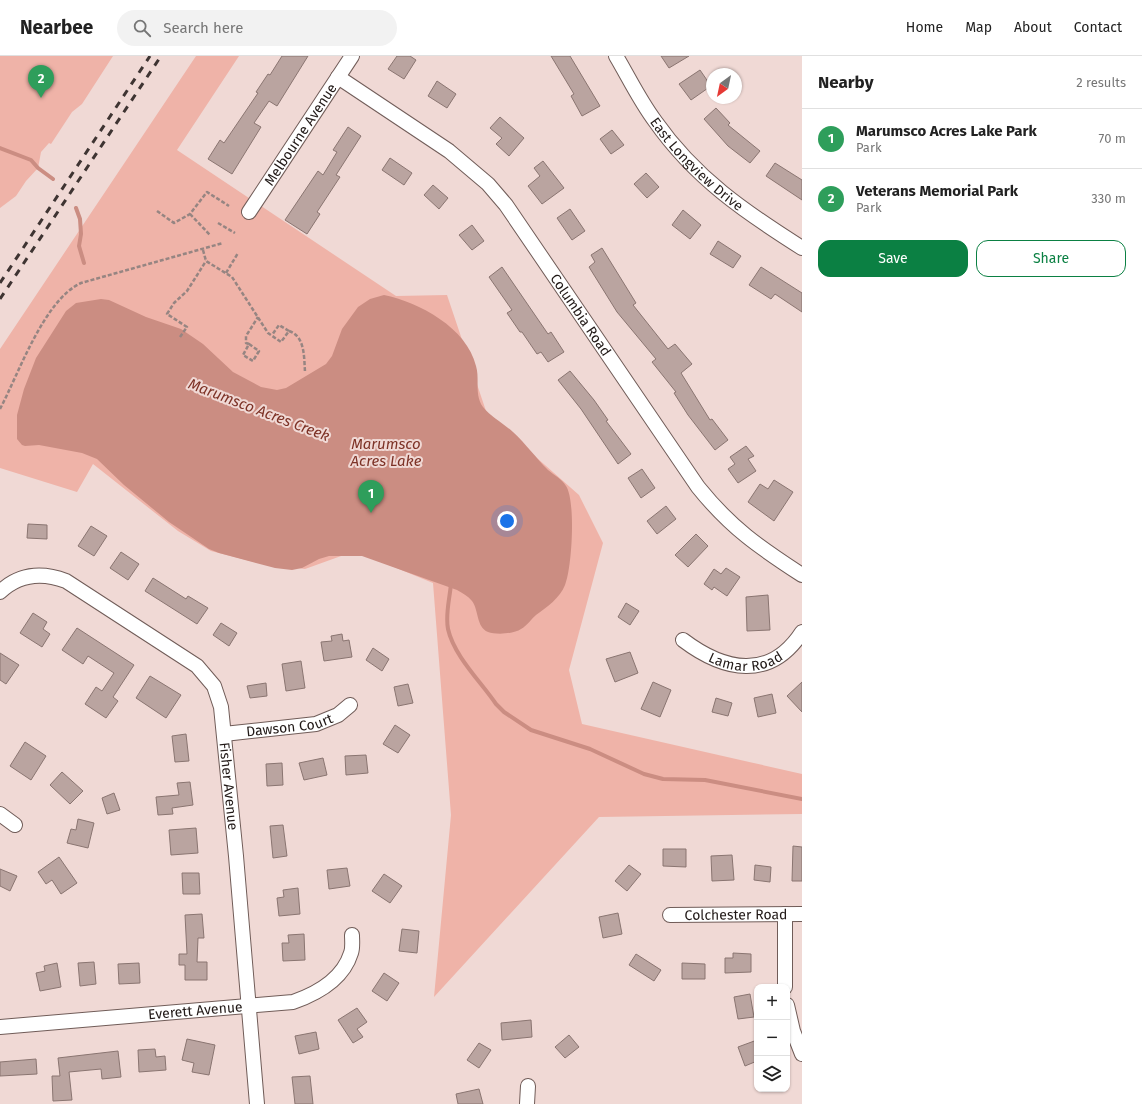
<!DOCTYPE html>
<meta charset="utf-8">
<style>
:root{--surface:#fff;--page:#f2f2f2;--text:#222;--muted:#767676;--line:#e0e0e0;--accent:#0b8043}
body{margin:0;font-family:"Fira Sans",sans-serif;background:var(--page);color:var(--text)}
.controls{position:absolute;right:12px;bottom:12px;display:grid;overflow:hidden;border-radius:8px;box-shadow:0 1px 3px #0004}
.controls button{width:36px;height:36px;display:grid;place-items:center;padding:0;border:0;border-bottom:1px solid var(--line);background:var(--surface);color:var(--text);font:20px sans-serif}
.compass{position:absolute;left:706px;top:12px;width:36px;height:36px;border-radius:50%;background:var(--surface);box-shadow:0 1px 3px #0004;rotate:213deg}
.you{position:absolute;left:507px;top:465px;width:14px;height:14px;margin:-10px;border:3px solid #fff;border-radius:50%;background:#1a73e8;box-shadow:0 0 0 6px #1a73e833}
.badge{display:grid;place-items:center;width:26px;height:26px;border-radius:50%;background:var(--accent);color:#fff;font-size:13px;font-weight:700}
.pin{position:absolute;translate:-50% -33px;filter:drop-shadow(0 1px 2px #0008)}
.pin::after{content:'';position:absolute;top:21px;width:14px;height:12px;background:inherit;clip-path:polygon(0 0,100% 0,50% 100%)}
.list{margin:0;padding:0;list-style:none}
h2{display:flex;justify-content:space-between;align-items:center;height:52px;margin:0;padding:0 16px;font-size:17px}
h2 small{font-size:13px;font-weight:400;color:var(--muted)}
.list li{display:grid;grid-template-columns:26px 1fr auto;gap:12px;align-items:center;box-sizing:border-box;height:60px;padding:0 16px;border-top:1px solid var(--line)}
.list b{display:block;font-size:15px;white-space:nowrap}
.list p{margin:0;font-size:13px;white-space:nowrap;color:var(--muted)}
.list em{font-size:13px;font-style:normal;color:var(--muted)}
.actions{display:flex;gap:8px;padding:12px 16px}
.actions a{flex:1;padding:9px 0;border:1px solid var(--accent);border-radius:12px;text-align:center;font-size:14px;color:var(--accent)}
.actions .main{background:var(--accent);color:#fff}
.icon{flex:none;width:22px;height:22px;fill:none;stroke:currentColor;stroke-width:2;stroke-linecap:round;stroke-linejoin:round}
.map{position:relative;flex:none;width:802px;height:1048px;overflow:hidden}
header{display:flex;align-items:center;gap:24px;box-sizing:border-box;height:56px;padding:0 20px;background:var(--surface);border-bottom:1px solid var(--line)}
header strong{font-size:19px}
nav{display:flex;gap:22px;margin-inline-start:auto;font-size:14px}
.search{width:280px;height:36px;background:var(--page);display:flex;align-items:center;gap:10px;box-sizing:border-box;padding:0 14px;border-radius:22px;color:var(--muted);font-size:15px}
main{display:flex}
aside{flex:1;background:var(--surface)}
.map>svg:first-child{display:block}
</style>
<header>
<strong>Nearbee</strong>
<div class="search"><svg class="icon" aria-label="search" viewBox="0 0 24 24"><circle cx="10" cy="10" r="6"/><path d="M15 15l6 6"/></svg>Search here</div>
<nav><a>Home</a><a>Map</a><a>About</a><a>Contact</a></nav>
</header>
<main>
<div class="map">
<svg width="802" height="1048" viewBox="0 0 802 1048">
<rect width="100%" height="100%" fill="#f0d9d5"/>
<g fill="#efb3a8">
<path d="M0,0h113l-31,48 -10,8 -21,32 -2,-1 -8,9 -3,16 -12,13 -10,15 -16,12z"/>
<path d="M196,0h43l-62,94 219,146 51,-1 40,119 92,81 24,48 -34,127 13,54 220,50v40l-203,3 -165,180 17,-182 -18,-232 -78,-32 -50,18 -51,-7 -43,-11 -33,-20 -85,-67 -16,28 -77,-24v-119z"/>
</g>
<path fill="#cb8d82" d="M384,239c35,7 83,33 92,71 4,13 -2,29 7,41 8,10 20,16 30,25 13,12 23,26 35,38 6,5 14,9 18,16 10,15 6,82 -1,99 -5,13 -18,22 -29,30 -5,4 -9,11 -15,14 -7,5 -25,6 -33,3 -12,-5 -9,-22 -16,-31 -4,-5 -10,-8 -15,-11l-95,-34h-33l-10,3 -17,9 -10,2 -17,-2 -56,-15 -10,-4 -40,-27 -45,-37 -27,-26 -15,-6 -43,-8 -14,1 -3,-1 -5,-6v-24l7,-26 12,-31 30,-47 10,-8 25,-4 8,1 37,17 35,12 22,15 30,28 28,15 16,3 9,-2 40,-24 6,-8 10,-27 16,-22 12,-8z"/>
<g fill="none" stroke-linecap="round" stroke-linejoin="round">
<g stroke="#cb8d82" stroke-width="4">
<path d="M0,92l31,12 7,8 15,11"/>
<path d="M76,152l4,11 1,15 -2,12 5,17"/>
<path d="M451,527c-1,15 -6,31 -3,46 6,27 33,53 48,75l8,8 27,18 59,19 54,25 19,5 42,1 97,19"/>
</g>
</g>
<g fill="#baa4a0" stroke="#8a7571">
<path d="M282,0h26l-31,50 -8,-5 -15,22 7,4 -29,47 -24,-15 12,-19 4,3 34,-50 -2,-1 12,-18 2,1z"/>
<path d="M397,0h13l6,4 -12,19 -16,-10z"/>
<path d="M551,0h19l30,50 -18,10 -11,-20 3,-2z"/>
<path d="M661,0h28l-20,12z"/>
<path d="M700,14l11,16 -20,14 -12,-16z"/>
<path d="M437,25l19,13 -9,14 -19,-12z"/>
<path d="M716,52l14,15 -2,2 32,26 -10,12 -22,-17 -24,-27z"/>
<path d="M500,61l24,21 -15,18 -13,-12 6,-6 -12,-10z"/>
<path d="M348,71l13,9 -25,39 4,2 -23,35 3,2 -13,20 -22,-14 33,-49 5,4 14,-23 -4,-2z"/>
<path d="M612,74l12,15 -13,9 -11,-15z"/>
<path d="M390,102l22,15 -8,12 -22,-15z"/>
<path d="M543,105l21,27 -22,16 -14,-18 12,-10 -6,-8z"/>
<path d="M775,107l27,17v20l-36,-24z"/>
<path d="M646,117l13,14 -12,11 -13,-14z"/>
<path d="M433,129l15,13 -9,11 -15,-14z"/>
<path d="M570,153l15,22 -13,9 -15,-22z"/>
<path d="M683,154l18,15 -11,14 -18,-14z"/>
<path d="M472,169l12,16 -12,9 -13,-15z"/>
<path d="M718,185l23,15 -8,12 -23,-14z"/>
<path d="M602,192l34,55 -3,2 35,44 7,-5 17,20 -11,9 29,47 2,-1 16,21 -13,10 -27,-35 -14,-22 2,-1 -24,-30 4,-3 -39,-47 -28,-45 6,-5 -4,-7z"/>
<path d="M502,211l46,67 3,-2 13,20 -16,10 -7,-10 -4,2 -15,-22h-2l-13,-19 5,-3 -23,-33z"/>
<path d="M761,211l41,26v19l-27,-18 -4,5 -22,-14z"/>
<path d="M570,315l24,29 14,20 -2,1 25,33 -13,10 -37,-55 -23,-29z"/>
<path d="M746,390l8,10 -6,3 8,12 -18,12 -10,-14 7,-5 -5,-7z"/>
<path d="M642,413l13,19 -14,10 -13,-20z"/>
<path d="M774,424l19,12 -19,29 -26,-19 12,-18 8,5z"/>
<path d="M666,450l10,13 -19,15 -10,-13z"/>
<path d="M28,468l19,1v14l-20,-1z"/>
<path d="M91,470l16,10 -13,20 -16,-10z"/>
<path d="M696,478l12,12 -20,21 -13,-12z"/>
<path d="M121,496l18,12 -11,16 -18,-12z"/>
<path d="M726,512l14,9 -13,19 -13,-9 -2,3 -8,-6 10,-15 7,5z"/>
<path d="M153,522l33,21 2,-3 20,12 -11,16 -52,-33z"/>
<path d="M768,539l2,35 -23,1 -1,-34z"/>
<path d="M626,547l13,8 -9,14 -12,-8z"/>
<path d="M33,557l14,9 -4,7 7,5 -8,13 -22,-14z"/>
<path d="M221,567l16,10 -8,13 -16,-11z"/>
<path d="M77,572l57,37 -21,32 5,4 -12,17 -21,-14 11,-17 6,4 12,-18 -26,-17 -5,8 -21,-14z"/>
<path d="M342,578l1,7 6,-1 3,17 -28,4 -3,-19 11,-1 -1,-5z"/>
<path d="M373,592l16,11 -7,12 -16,-11z"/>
<path d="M630,596l8,21 -23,9 -9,-23z"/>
<path d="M0,597l19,12 -13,19 -6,-4z"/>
<path d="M301,605l4,27 -19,3 -4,-27z"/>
<path d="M150,620l31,19 -15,23 -30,-20z"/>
<path d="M653,626l18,8 -11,27 -19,-8z"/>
<path d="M802,626v30l-15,-16z"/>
<path d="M266,627l1,13 -17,2 -3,-12z"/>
<path d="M408,628l5,19 -15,3 -4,-19z"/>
<path d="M772,638l4,19 -18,4 -4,-19z"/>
<path d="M716,642l16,5 -4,13 -16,-4z"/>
<path d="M395,669l15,10 -12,18 -15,-9z"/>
<path d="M186,678l3,27 -14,1 -3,-26z"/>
<path d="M25,686l21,14 -15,24 -21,-14z"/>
<path d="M366,699l2,18 -22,2 -1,-19z"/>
<path d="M323,702l4,17 -23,5 -5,-17z"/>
<path d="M282,707l1,22 -16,1 -1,-22z"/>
<path d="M62,716l21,19 -13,13 -20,-19z"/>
<path d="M190,726l3,23 -21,3 1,6 -15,1 -2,-18 23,-2 -2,-12z"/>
<path d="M114,737l6,17 -13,4 -5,-16z"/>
<path d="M78,763l16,4 -6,25 -21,-5 4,-14 5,1z"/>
<path d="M283,769l4,31 -14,2 -3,-32z"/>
<path d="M196,772l2,25 -27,2 -2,-25z"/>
<path d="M793,790l9,1v34h-10z"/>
<path d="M663,793h23v18l-23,-1z"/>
<path d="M732,799l2,25 -22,1 -1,-25z"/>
<path d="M59,801l18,26 -16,11 -9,-14 -6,4 -8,-12z"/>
<path d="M629,809l12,9 -14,17 -12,-10z"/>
<path d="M755,809l16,2 -1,15 -16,-2z"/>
<path d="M347,812l3,18 -21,3 -2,-19z"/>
<path d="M0,813l17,7 -7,15 -10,-5z"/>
<path d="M182,817h17l1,21h-17z"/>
<path d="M384,818l18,12 -12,17 -18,-12z"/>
<path d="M298,832l2,26 -21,2 -2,-18 7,-1 -1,-7z"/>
<path d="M618,857l4,21 -19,4 -4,-21z"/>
<path d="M202,858l2,24h-6l-1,24h10v18h-22v-15h-6v-11h8l-2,-39z"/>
<path d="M402,873l17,2 -2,22 -18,-2z"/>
<path d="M304,878l1,26 -22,1 -1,-18h7l-1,-8z"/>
<path d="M733,897l18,1v18l-26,1v-15h8z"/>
<path d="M636,898l25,16 -7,11 -25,-16z"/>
<path d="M94,906l2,22 -16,2 -2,-23z"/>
<path d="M57,907l4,24 -21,4 -4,-18 9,-2 -1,-5z"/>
<path d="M139,907l1,20 -21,1 -1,-20z"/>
<path d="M682,907l23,1v15h-23z"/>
<path d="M384,917l15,10 -12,18 -15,-10z"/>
<path d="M750,938l4,23 -16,2 -4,-22z"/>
<path d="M357,952l10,14 -10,7 6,8 -10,6 -15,-23z"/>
<path d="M531,964l1,17 -30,3 -1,-17z"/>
<path d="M316,976l3,17 -20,5 -4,-18z"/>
<path d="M569,979l10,12 -14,11 -10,-11z"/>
<path d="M187,983l28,6 -6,30 -17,-3 2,-9 -12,-3z"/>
<path d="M757,984v21l-12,5 -7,-19z"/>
<path d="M479,987l12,7 -12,18 -12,-8z"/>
<path d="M155,993l1,8 9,-1 1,14 -27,2 -1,-22z"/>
<path d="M118,995l3,26 -19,2 -1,-10 -32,3 3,28 -19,1 -1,-25h8l-2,-18z"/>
<path d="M36,1003l1,15 -37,2v-14z"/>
<path d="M310,1020l3,28h-18l-3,-27z"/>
<path d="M479,1033l4,15h-25l-2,-10z"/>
</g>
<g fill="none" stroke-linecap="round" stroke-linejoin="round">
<g stroke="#705c58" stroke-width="16">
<g id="minor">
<path id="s1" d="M616,0c13,22 24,45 39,65 40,57 90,91 147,127"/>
<path id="s2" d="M338,21l111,74 39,33 18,21 192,282c33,41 61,60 104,88"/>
<path id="s3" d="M249,156l103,-156"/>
<path id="s4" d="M0,536c19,-18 42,-20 66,-11l131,85 17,20 7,21 15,149 21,248"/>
<path id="s5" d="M683,584c41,31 87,41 119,-8"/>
<path id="s6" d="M224,678l92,-10 22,-9 12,-10"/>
<path d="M0,758l15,11"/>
<path d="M785,858v73"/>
<path id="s7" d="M670,859l132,-1"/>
<path d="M787,949l6,26 9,23"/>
<path id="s8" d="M0,971l293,-25c23,-8 50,-23 58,-49 2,-5 1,-13 1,-18"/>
<path d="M527,1048l1,-18"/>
</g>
</g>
<g stroke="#968582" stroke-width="2.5" stroke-dasharray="4 2" stroke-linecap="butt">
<path d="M157,155l17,12 16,-9 17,-22 22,14"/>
<path d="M190,158l20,21"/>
<path d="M218,167l17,10"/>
<path d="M203,194l3,11 26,16 36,56 13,9 8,-11 -10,-6 -7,10"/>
<path d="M226,217l12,-20"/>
<path d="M289,275c16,5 15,26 16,41"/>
<path d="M180,281l7,-10 -20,-13 7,-11 13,-12 19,-30"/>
<path d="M249,288l10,7 -6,10 -10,-6z"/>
<path d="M249,288l-3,-1v-7l12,-19"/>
<path d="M0,353c19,-36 44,-109 81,-126l142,-40"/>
</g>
<use href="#minor" stroke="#fff" stroke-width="14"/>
<g stroke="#3e3432" stroke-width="3" stroke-dasharray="7 7" stroke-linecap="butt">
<path d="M0,227l150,-227"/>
<path d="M0,243l161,-243"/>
</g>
</g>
<g text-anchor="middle" stroke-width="4" stroke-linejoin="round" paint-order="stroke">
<g font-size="14" fill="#211917" stroke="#f0d9d5">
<text dy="5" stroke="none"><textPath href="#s3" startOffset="93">Melbourne Avenue</textPath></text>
<text dy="5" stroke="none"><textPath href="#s1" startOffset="136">East Longview Drive</textPath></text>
<text dy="5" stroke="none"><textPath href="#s2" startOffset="345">Columbia Road</textPath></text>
<text dy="5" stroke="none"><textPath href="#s5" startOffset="69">Lamar Road</textPath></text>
<text dy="5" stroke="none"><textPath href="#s6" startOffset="66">Dawson Court</textPath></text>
<text dy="5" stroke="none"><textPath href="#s4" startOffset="355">Fisher Avenue</textPath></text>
<text dy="5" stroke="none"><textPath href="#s7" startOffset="66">Colchester Road</textPath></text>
<text dy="5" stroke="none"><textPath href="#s8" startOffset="196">Everett Avenue</textPath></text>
</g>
<g font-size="15" font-style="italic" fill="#7d3226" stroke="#f0d9d5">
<text transform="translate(259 354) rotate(21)" y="5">Marumsco Acres Creek</text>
<text x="386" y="393">Marumsco<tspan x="386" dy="17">Acres Lake</tspan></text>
</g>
</g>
</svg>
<div class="controls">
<button>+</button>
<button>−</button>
<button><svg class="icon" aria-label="layers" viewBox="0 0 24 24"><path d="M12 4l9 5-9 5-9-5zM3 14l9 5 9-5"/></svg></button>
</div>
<svg class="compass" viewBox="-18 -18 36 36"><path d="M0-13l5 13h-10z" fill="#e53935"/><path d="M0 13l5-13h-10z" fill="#767676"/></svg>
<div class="you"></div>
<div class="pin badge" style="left:371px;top:457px;background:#2e9e5b">1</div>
<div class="pin badge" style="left:41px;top:42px;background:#2e9e5b">2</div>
</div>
<aside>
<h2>Nearby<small>2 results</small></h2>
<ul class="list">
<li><span class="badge" style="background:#2e9e5b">1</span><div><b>Marumsco Acres Lake Park</b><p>Park</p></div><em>70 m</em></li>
<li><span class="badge" style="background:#2e9e5b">2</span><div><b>Veterans Memorial Park</b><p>Park</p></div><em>330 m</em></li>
</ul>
<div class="actions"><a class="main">Save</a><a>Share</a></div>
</aside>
</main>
